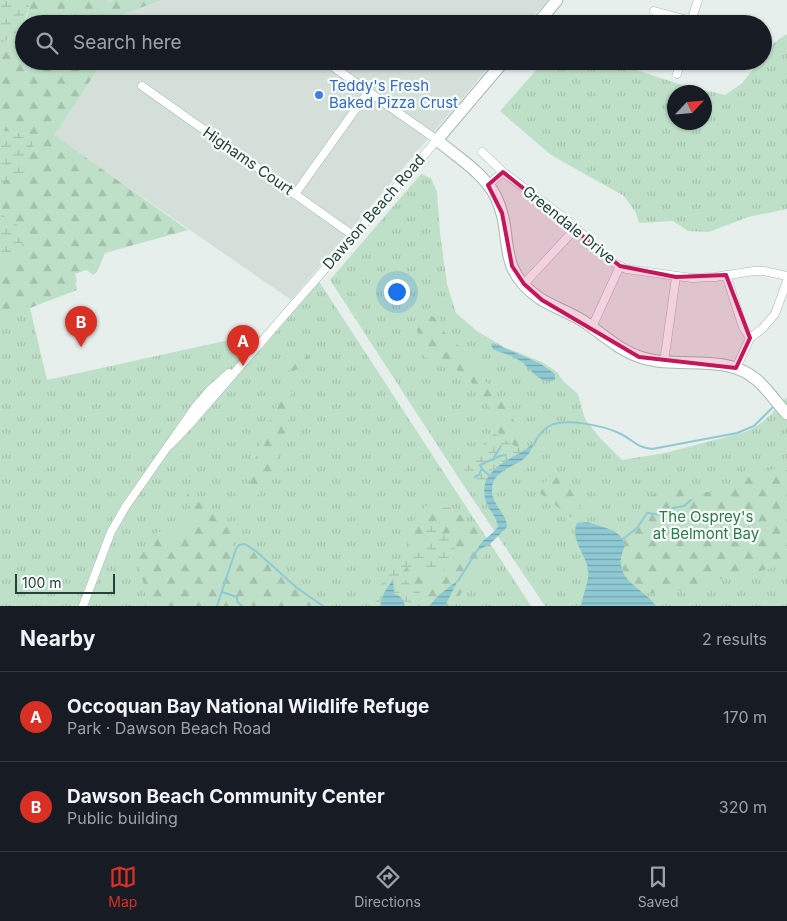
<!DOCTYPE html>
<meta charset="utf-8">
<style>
:root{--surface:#171b24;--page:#242831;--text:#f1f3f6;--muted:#9ea1a6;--line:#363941;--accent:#d93025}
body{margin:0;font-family:Inter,sans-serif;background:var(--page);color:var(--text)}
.compass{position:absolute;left:667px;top:85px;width:45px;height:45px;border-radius:50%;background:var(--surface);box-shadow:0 1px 4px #0004;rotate:64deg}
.scale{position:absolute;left:15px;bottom:12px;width:100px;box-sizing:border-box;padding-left:5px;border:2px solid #24423a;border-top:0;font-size:14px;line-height:18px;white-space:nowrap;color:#24423a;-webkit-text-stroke:4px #f7fbf9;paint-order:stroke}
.you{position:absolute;left:396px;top:291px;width:18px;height:18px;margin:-12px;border:4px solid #fff;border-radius:50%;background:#1a73e8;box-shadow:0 0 0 8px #1a73e833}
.badge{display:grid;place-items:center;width:32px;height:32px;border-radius:50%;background:var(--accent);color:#fff;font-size:16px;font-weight:700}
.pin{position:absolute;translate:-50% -41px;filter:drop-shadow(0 1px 2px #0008)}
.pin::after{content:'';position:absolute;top:26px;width:18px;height:15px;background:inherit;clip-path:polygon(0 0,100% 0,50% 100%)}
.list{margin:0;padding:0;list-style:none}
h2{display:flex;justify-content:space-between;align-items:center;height:65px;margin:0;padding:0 20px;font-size:21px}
h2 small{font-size:16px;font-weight:400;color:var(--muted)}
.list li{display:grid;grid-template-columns:32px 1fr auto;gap:15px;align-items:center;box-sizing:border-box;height:90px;padding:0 20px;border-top:1px solid var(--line)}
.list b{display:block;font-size:19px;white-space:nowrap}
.list p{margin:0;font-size:16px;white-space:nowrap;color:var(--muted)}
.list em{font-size:16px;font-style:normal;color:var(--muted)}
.icon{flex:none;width:28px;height:28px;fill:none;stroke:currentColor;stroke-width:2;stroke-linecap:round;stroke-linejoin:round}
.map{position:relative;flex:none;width:787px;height:606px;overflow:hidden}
.search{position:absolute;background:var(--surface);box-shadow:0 1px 4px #0004;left:15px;right:15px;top:15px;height:55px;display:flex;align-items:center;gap:12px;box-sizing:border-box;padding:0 18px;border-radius:28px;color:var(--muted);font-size:19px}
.sheet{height:245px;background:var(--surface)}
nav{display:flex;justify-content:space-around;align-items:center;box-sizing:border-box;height:70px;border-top:1px solid var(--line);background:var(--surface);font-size:14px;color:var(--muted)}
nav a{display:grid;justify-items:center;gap:2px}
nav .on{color:var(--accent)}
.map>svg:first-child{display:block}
</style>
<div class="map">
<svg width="787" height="606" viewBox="0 0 787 606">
<defs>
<pattern id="grass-tufts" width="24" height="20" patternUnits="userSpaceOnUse" patternTransform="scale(1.25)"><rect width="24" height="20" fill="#bfe0c8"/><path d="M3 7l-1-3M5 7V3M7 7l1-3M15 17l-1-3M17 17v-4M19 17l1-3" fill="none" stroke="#a4c1ad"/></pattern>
<pattern id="forest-firs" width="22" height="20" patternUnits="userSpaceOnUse" patternTransform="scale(1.25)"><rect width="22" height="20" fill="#bfe0c8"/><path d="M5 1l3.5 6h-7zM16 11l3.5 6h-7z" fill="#a4c1ad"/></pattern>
<pattern id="wetland-marsh" width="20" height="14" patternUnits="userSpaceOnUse" patternTransform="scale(1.25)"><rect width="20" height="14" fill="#bfe0c8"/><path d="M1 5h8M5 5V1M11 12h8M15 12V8" fill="none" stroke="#a4c1ad"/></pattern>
<pattern id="water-rules" width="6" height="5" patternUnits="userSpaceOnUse" patternTransform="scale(1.25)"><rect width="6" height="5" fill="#8ec9d4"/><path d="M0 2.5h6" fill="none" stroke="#74a5ad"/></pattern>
</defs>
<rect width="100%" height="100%" fill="#e6efeb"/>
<g fill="#d4dfda">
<path d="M85,0h463l-22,24h-440z"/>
<path d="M95,61h399l-203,239 -238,-165 43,-63z"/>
</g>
<g fill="url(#grass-tufts)" fill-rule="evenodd">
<path d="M787,34v175l-39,8 -39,15 -21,-1 -15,-10 -34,2 -3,-10 -12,-17 -73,-41 -51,-44 44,-50h80l9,8 46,15 46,11 17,-12 18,-22h3c0,-11 15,-22 24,-27zM674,92h30v30h-30z"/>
<path d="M0,98l72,160 5,24 -54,10 4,16h3l17,72 196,-43 17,14 58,-71 213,326h-531z"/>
<path d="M421,174l10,4 6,14 3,41 7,51 9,29 21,18 27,16 38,15 15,10 6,9 15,13 7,25 15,19 22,22 43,-7 80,-21c18,-7 29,-21 42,-35v209h-242l-83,-123 -132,-203z"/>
</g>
<g fill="url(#forest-firs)">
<path d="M31,0h76l1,2 6,-2h47l-64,24h-72z"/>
<path d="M24,33v28h71l1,11 -42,63 134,95 -83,23 -8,19 -4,3 -6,-5 -13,4 3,16 -47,18 -19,4 -11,7v-54l21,-12 -15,-35 -6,-5v-28l4,-4 20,-7c0,-16 5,-24 3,-40l-23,-3 -4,-3v-85z"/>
<path d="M430,316l10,2 4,14 6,4 27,32 6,11 10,9 16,26 13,17 2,10 4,4 -1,3h-10l-18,-13 -3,-14 -11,-21 -15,-19 -17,-14 -27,-9 -6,-10 -3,-19z"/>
<path d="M298,354l10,2 1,3 -4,8 -13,4 -12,-3v-4l5,-6z"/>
<path d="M286,391l6,1c3,14 -3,26 -7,39 -5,20 -13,56 -32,67 -12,-17 17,-77 25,-96l3,-8z"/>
<path d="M787,462v102l-34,9 -21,2 -40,14 -35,5 -12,-1 -7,-3 -10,-10 -5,-8 -2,-14 3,-9 -1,-10 3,-9 -4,-7c25,-1 22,-33 49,-39 13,-3 22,7 34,8 5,0 13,0 19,-1 8,-2 13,-9 20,-12 14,-7 30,-7 43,-17z"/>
<path d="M561,476l4,2 15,29 2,5 -7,6 -6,-2 -29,-23 -1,-9z"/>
<path d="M188,493l41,30 5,15 -1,9 7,3 5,-3 12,5 63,54h-175c4,-16 -7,-33 -7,-49l13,-13 6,-12c6,0 9,2 13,3 14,2 15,-12 22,-18l-2,-11 -4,-8z"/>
<path d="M436,504l7,4 8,-1 32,28 8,11 -38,60h-8l8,-13 4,-12 -18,14 -10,11h-8l3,-5 -10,-15 -6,-3 -7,-9 5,-7h9l11,4 27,-9 3,-29 -16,1v-15l-4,5c-18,3 -8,12 -15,23 -3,5 -9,7 -14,9 -1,-21 3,-36 19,-50z"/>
</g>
<g fill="url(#wetland-marsh)">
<path d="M0,0h31l-7,24v9l-24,10z"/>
<path d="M0,128l4,3 23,3 8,11c-11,6 -11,17 -11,29l-20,7 -4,4z"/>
<path d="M0,213l6,5 10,4c6,10 8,19 5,31l-21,12z"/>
<path d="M495,433l22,15h10l-36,23 -5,8 -2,10c-9,-7 -18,-11 -22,-24l10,-8 14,-16z"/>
<path d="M440,518v16l16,-1c-2,9 -1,20 -3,28 -6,21 -33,6 -46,6l-6,6c5,13 19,13 23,28l-3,5h-16c-2,-6 -4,-11 -11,-12l-1,-15 -9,14 -4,13h-13c11,-10 14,-25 23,-36 8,-11 24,-13 31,-23 7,-10 -3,-20 15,-23z"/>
</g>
<g fill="url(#water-rules)">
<path d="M493,343l48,21 14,10v6c-18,6 -25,-16 -40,-22 -7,-4 -15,-5 -22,-9l-2,-4z"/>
<path d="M534,443c-2,5 -4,10 -8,14 -12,11 -35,13 -34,34 0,14 15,23 15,36l-17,17 -13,7c3,-12 15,-15 21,-24 -1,-11 -11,-18 -13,-29 -6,-32 30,-38 49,-55z"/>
<path d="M588,522c14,6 32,6 37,23 -1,4 -3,8 -4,12 -4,25 24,32 35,49h-75c2,-13 9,-25 7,-38 -3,-14 -18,-30 -11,-45z"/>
<path d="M393,579l1,15c7,1 9,5 11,12h-25l4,-13z"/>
<path d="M458,580l-13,26h-16l10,-11z"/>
</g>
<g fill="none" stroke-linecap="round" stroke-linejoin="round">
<g stroke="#8ec9d4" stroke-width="2">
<path d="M534,444c3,-6 8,-14 15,-18 16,-9 56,0 72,8 14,7 14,13 31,15l85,-16 17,-7 19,-19"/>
<path d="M492,460l8,-4 6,-1"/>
<path d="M490,476l-8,-7 -2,-4 13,-6 8,-13"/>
<path d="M475,477l4,-2 2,-5"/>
<path d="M623,539l14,-11 10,-15 17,2 9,-7 11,-2 7,-6"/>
<path d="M458,581l20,-32"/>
<path d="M222,592l15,5v4l5,5"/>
<path d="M217,606l19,-57 3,-4 6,-1 12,8 40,36 26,18"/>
</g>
<g stroke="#a8b8b2" stroke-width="9">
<g id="street">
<path d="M654,11l37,10"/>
<path d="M690,24l8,-24"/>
<path d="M677,74l4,-13"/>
<path d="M142,86l212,150"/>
<path d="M482,152l21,20"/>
<path d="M488,185l15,-13 64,48 47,43 12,6 66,9 23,-1 39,-6h10l23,5"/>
<path d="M295,194l73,-102"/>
<path d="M726,275l17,52 7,11"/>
<path d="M524,284l52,-56"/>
<path d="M592,327l28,-61"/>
<path d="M664,362l12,-85"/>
<path d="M736,368l14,-30 12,-9 13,-15 12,-33"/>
<path d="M170,445l19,-20 248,-285 -112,-79"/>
<path d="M83,606l28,-74 15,-26 70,-100 13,-15 20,-18"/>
</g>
</g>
<g stroke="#a4bbb3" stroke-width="13">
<g id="secondary">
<path d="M537,24l20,-24"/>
<path d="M504,61l-67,79c20,17 47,33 59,57 19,40 -2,69 43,101 14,9 30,14 44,23 19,12 35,29 57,36 38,13 84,-5 117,23 11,10 20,23 30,34"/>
</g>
</g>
<use href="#street" stroke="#fff" stroke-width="8"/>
<use href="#secondary" stroke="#fff" stroke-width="11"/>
</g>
<path fill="#c2185b" fill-opacity="0.2" stroke="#c2185b" stroke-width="4" stroke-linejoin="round" d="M503,172l117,94 56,11 50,-2 24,63 -14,30 -97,-11 -97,-57 -18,-16 -12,-18 -10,-53 -14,-28z"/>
<circle fill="#3f7fe0" stroke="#f7fbf9" stroke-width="2" cx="319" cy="95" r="5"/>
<g text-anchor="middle" stroke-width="4.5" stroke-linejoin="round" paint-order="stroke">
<g font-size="15" fill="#366cbe" stroke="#f7fbf9" text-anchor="start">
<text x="329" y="91">Teddy's Fresh<tspan x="329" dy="17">Baked Pizza Crust</tspan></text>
</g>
<g font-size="15" fill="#24423a" stroke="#f7fbf9">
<text transform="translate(248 161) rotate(35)" y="5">Highams Court</text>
<text transform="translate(374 212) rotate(-49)" y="5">Dawson Beach Road</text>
<text transform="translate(569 225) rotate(39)" y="5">Greendale Drive</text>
</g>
<g font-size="15" fill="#2d7a4b" stroke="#f7fbf9">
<text x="706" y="522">The Osprey's<tspan x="706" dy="17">at Belmont Bay</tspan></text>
</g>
</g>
</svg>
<svg class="compass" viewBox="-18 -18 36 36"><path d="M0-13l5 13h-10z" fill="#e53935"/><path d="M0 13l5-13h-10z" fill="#9ea1a6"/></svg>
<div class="scale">100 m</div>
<div class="you"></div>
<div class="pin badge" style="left:243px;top:366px">A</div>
<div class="pin badge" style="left:81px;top:347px">B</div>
<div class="search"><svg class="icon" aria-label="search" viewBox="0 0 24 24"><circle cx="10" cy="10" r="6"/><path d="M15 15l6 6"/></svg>Search here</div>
</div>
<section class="sheet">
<h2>Nearby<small>2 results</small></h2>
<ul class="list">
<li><span class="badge">A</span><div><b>Occoquan Bay National Wildlife Refuge</b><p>Park · Dawson Beach Road</p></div><em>170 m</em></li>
<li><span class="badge">B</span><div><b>Dawson Beach Community Center</b><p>Public building</p></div><em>320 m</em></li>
</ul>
</section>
<nav>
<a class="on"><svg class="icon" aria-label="map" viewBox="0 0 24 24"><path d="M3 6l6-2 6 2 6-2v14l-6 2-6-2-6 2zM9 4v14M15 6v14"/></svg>Map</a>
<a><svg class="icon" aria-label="directions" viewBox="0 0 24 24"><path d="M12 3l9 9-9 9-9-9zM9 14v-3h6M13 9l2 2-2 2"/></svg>Directions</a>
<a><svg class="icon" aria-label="saved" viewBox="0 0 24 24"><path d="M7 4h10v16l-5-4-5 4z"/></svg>Saved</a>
</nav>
